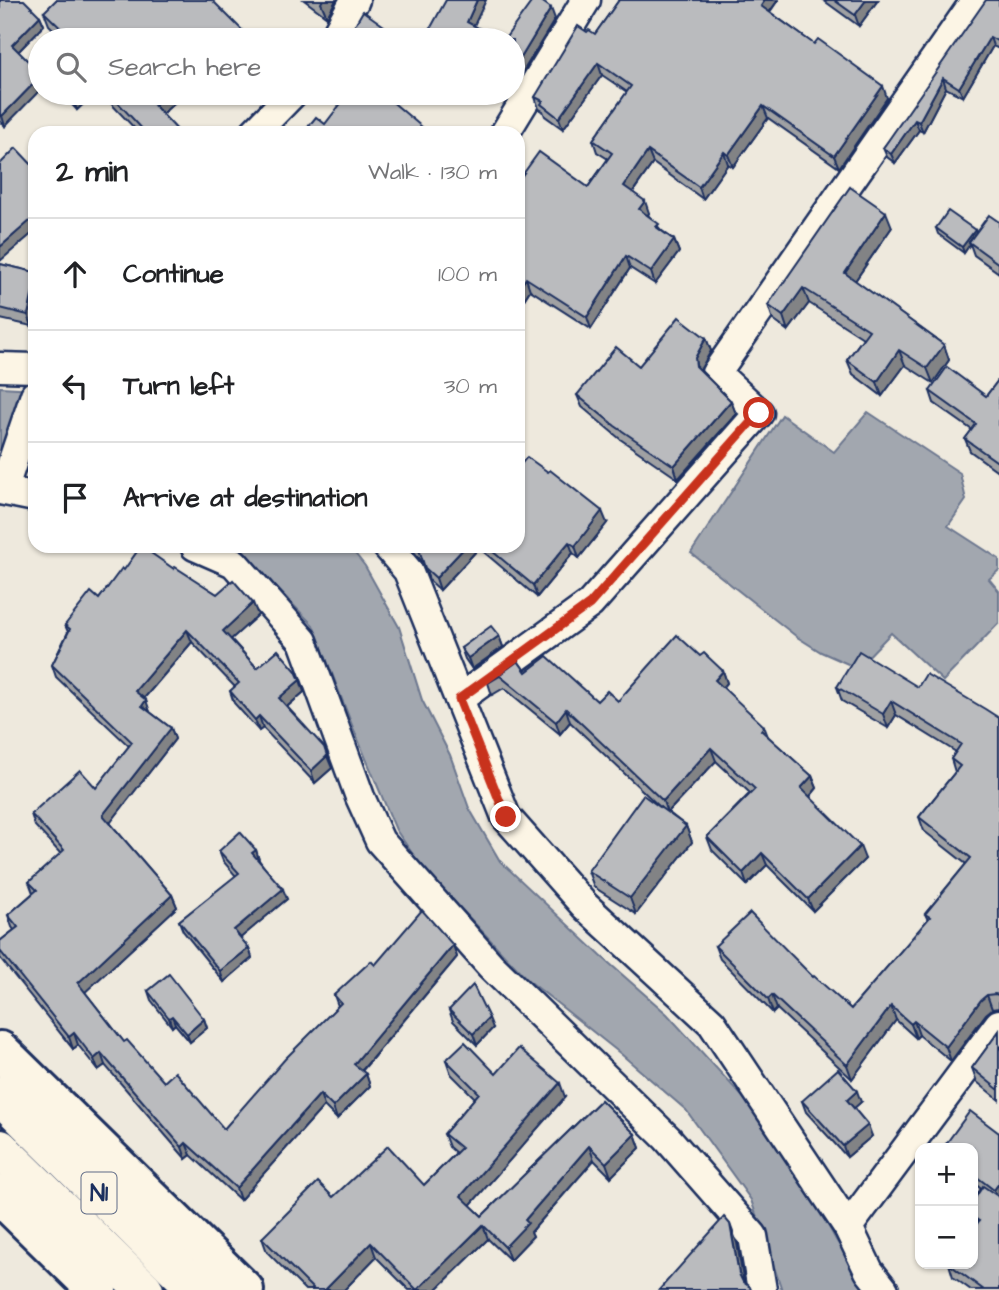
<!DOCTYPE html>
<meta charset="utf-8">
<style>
:root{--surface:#fff;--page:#f2f2f2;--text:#202124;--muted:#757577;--line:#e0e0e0}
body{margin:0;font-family:"Architects Daughter",sans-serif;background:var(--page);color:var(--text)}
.controls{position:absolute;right:21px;bottom:21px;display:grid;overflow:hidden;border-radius:14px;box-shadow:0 2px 5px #0004}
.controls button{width:63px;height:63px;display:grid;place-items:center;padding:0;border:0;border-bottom:2px solid var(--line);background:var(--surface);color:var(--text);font:35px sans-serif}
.stop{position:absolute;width:21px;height:21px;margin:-16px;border:5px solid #c8321e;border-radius:50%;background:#fff}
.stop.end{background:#c8321e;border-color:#fff;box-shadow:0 2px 7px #0008}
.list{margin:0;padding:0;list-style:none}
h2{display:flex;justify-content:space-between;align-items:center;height:91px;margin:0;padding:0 28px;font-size:30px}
h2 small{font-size:23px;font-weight:400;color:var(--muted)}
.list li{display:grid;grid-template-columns:46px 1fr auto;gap:21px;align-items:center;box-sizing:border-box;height:112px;padding:0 28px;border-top:2px solid var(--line)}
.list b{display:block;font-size:26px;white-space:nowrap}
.list em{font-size:23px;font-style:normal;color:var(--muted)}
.icon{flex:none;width:38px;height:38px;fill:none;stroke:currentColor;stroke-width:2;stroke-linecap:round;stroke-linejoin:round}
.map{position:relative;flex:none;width:999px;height:1290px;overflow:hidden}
.search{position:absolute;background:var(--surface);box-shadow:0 2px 5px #0004;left:28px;top:28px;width:497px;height:77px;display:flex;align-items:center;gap:18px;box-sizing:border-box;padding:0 24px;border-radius:38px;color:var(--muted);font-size:26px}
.panel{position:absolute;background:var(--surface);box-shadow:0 2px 5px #0004;left:28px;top:126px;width:497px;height:427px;border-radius:21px}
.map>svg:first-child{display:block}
</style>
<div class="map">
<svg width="999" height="1290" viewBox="0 0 999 1290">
<rect width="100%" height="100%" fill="#eee9dd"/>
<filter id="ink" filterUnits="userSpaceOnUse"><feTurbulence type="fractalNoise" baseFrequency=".0143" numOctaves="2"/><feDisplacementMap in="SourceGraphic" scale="14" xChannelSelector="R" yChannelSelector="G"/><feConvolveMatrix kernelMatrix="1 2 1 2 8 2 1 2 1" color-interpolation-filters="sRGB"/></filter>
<g filter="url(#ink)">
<g fill="#a2a7af" stroke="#6c778f" stroke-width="2">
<path d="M0,387l35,2v85l-35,-3z"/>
<path d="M868,412l92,61 6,27 -18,26 51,33v11l-10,9 10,12v32l-56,58 -52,-48 -34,35 -36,-16 -24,-15 -106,-84 91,-138 52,37z"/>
<path d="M232,546h117l16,20 34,61 23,73 28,55 19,53 31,53 101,95 66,58 114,125 55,101 33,50h-87l-31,-90 -65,-90 -65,-56 -93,-74 -107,-114 -25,-36 -42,-100 -41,-105 -45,-46z"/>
</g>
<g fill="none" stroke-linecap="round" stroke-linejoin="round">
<g stroke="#1b2f5e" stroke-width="33">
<g id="minor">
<path d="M333,40l22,-40"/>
<path d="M254,133l39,-40"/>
<path d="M505,133l81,-133"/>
<path d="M0,367l35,1"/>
<path d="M0,490l35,7"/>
<path d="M3,490l32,-95"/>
<path d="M195,546l39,17 69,78 57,156 20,44 111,125 176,172 86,98 9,54"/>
<path d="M387,546l21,25 98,246 79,89 127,117 136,204 21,44 15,19"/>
<path d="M459,699l131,-95 169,-191 -43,-40 260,-373"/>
<path d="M848,1227l151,-203"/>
</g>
</g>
<g stroke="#1b2f5e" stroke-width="44">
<g id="trunk">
<path d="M0,1051l244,239"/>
<path d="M0,1095l198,195"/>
<path d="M0,1149l144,141"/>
<path d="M0,1195l97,95"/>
</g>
</g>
<use href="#minor" stroke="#fcf5e5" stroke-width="28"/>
<use href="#trunk" stroke="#fcf5e5" stroke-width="38"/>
</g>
<g fill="#a0a1a3" stroke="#1b2f5e" stroke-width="2">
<path d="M0,0l40,16 4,9 -26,27 -13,74 -5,-5z"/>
<path d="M304,0h32l-9,17z"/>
<path d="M619,0h159l-8,12 117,86 -48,70 -71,-50 -35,49 -5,-3 -25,35 -50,-36 -20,29 16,21 -1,2 13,15 13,10 5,12 -24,32 -25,-16 -39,61 -61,-39 -12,19v-128l70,6 20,-28 -11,-7 -4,-12 34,-48 -25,-17 -39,54 -18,-13 -2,-5 -4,-2 -4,-12 52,-65 8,2z"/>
<path d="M823,0h55l-19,26z"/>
<path d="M999,0v49l-6,-3 -30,51 -17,-9 -23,44 -4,-2 -24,33 -8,-6 -4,-9z"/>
<path d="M44,12l204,24 2,4h-186l-15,-15z"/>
<path d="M61,93h34l-18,17z"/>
<path d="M101,93h84l-23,21 18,19h-41z"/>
<path d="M999,222v51l-25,-18 -4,-11 -6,9 -26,-19 -2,-6 39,2 1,3z"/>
<path d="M892,227l-37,54 89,64 5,15 -16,23 -28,-18 -23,31 -29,-22 -6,-14 16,-22 -54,-35 -21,28 -15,-11 -5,-15z"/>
<path d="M0,264l35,8 -3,54 -32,-7z"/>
<path d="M706,338l5,13 -11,19 31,31 5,13 -58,65 -58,-40 -38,-32 -5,-12 62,-29z"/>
<path d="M999,379v93l-29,-21 -5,-12 7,-9 -38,-27 -4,-12 56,5z"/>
<path d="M607,523l-28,35 -6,-5 -36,44 -58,-49 -39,42 -11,-10 -5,-16 -15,-18h109z"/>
<path d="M174,569l43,25 41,21 -27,24 26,29 47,24 -17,15 45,61 -17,15 -52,-55 -4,3 -25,-28 -4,-12 5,-4 -43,-45 -48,56 6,14 21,16 4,11 -65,84 62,72 5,12 -92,85 39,50 40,40 60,47 114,-123 -4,-11 41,-30 78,-20 4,12 -95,114 4,3 4,12 -33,33 -13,-13 -84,94 -49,-45 -5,4 -81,-94 -7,5 -20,-25 -5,4 -73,-91v-17l14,-11 -2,-3 -4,-12 25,-22 -4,-11 32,-28 -26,-28 -4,-12 65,-26 33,-42 -73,-69 -4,-12 16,-33 -3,-7 34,-26 25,-29z"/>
<path d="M499,636l4,11 -31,22 -7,-10 -4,-11z"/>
<path d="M700,656l23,15 4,12 -4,5 45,49 44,39 5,12 -7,9 55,62 -52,52 -46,-46 -20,20 -35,-35 -5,-13 43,-44 -34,-32 -48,51 18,14 6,16 -56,72 -42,-27 -6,-16 74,-62 -92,-87 -10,12 -56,-46 -12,7 -4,-12 30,-22 8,11 71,29h21z"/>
<path d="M837,687h81l81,31v290l-7,1 -6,5 -35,47 -32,-26 -3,3 -20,-18 -44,59 -75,-70 -4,4 -53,-54 -5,-13 98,31 38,32 77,-89 -3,-6 41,-50 -42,-33 -5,-14 36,-45 -4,-13 5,-7 -60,-37 -8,13 -46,-27z"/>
<path d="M256,850l3,10 28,39 -47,39 9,10 3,10 -28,24 -41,-51 -4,-10 57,-45 -13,-15 -4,-10z"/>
<path d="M148,991l56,28 3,9 -17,14 -15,-18 -3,3 -21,-27z"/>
<path d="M449,1010l44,18 -16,17 -24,-24z"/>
<path d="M999,1031v69l-22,-18 -5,-14z"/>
<path d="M446,1060l50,14 69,23 -95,108 12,11 119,-116 34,34 5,14 -29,29 -17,-17 -63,72 2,4 -23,24 -22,-21 -52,51h-27l-33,-33 -32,33h-39l-38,-38 -5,-14 71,-41 91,-12 32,-32 -7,-6 -5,-13 31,-36 -24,-24z"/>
<path d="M802,1101l59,1 -7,6 18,28 -25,21 -41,-45z"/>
<path d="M999,1133v157h-28l-18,-13 -4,-13 25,-36 -1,-1v-26l8,-12 -8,-7v-34z"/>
</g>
<g fill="#828385" stroke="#1b2f5e" stroke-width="2">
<path d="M323,0h13l-9,17 -6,-14z"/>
<path d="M477,0h9l-15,32 -4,-10z"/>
<path d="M765,0h13l-13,18 -4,-12z"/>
<path d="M866,0h12l-19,26 -4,-11z"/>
<path d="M551,8l4,11 -42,69v-17z"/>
<path d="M40,16l4,9 -29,30 -3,-10z"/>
<path d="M391,31l2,6 -2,3h-6z"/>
<path d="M990,37l3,9 -30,51 -4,-9z"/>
<path d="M598,63l4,12 -39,54 -4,-11z"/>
<path d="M40,77v13l-35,36 -3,-10z"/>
<path d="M943,78l3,10 -23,44 -4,-10z"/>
<path d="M883,86l4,12 -48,70 -5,-12z"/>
<path d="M77,93h18l-18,17 -5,-13z"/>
<path d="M167,93h18l-27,25 -4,-13z"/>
<path d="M763,106l5,12 -35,49 -5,-12z"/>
<path d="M915,120l4,10 -24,33 -4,-9z"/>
<path d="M648,151l5,12 -24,34 -5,-11z"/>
<path d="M724,152l4,12 -25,35 -4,-12z"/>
<path d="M645,201l4,12 -6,8 -4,-12z"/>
<path d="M886,212l6,15 -42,61 -5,-15z"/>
<path d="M32,219l3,8v4l-35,30v-14z"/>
<path d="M975,230l2,6 -8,6 1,2 -6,9 -2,-6z"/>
<path d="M674,240l5,12 -24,32 -4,-12z"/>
<path d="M626,256l4,12 -39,61 -4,-12z"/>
<path d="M526,278l4,12 -12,19v-19z"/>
<path d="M35,282v30l-3,14 -4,-11z"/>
<path d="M803,288l6,15 -21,28 -5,-15z"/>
<path d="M706,338l5,13 -11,19 -4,-4 -1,-8z"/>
<path d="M944,345l5,15 -16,23 -6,-15z"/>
<path d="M899,350l6,15 -23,31 -5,-14z"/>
<path d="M519,396l4,12 -5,7v-17z"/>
<path d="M731,401l5,13 -58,65 -4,-13z"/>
<path d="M602,511l5,12 -28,35 -4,-12z"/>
<path d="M569,542l4,11 -36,44 -4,-12z"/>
<path d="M466,546h13v2l-39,42 -4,-12z"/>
<path d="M253,603l5,12 -31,28 -4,-12z"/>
<path d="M187,630l5,12 -52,61 -5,-12z"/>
<path d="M499,636l4,11 -31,22 -4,-11z"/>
<path d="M723,671l4,12 -8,9 -4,-12z"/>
<path d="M300,680l4,12 -21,18 -4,-12z"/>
<path d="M146,700l4,12 -8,-6z"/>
<path d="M891,701l5,14 -8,13 -5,-14z"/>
<path d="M566,709l4,13 -10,12 -4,-12z"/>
<path d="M259,716l4,12 -4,3 -4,-11z"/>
<path d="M764,726l5,13 -8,-9z"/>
<path d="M171,728l4,11 -68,88 -4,-12z"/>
<path d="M711,748l5,13 -49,52 -4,-12z"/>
<path d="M327,756l5,12 -17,15 -4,-12z"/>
<path d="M812,776l5,12 -11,13 -5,-13z"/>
<path d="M686,826l6,16 -56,72 -6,-16z"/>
<path d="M860,846l5,13 -52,52 -5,-12z"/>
<path d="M256,850l3,10 -3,3 -4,-10z"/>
<path d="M762,853l5,12 -20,20 -4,-12z"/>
<path d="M283,889l4,10 -49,41 -4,-10z"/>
<path d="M172,895l5,12 -95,88 -4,-12z"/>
<path d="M453,945l4,12 -99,118 -4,-11z"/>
<path d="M249,948l3,10 -28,24 -4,-11z"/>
<path d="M772,995l5,14 -4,4 -5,-14z"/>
<path d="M987,995l5,14 -6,5 -35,47 -5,-14 35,-47z"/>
<path d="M891,1006l5,14 -44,59 -5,-14z"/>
<path d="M172,1016l3,8 -3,3 -3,-9z"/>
<path d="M489,1018l4,10 -16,17 -4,-11z"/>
<path d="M204,1019l3,9 -17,14 -3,-8z"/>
<path d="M914,1021l5,14 -3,3 -5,-14z"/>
<path d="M74,1033l4,12 -5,4 -4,-12z"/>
<path d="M101,1053l4,12 -7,5 -4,-11z"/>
<path d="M366,1074l4,12 -33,33 -4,-12z"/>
<path d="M560,1083l5,14 -99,113 -5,-14z"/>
<path d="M857,1091l4,11 -10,9 -4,-11z"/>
<path d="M320,1094l4,12 -84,94 -4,-12z"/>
<path d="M868,1125l4,11 -25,21 -4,-11z"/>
<path d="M635,1134l5,14 -29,29 -5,-14z"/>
<path d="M186,1143l5,12 -5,4 -4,-12z"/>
<path d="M589,1146l5,14 -63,72 2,4 -23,24 -5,-13 20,-27z"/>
<path d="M999,1183v16l-1,2 -4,-11z"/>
<path d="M730,1224l7,19 8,47 -6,-16z"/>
<path d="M483,1225l5,14 -52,51h-19z"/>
<path d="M371,1243l5,14 -32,33h-19z"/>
</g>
<g fill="#babbbe" stroke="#1b2f5e" stroke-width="2">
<path d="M0,0h24l16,16 -28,29 28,28v4l-38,39 -2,-1z"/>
<path d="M56,0h156l36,36 -5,4h-170l-29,-28z"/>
<path d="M446,0h31l-10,22 34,18h-77z"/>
<path d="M533,0h7l11,8 -38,63v-31h-9z"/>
<path d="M619,0h146l-4,6 53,38 4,-5 65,47 -49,70 -71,-50 -35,49 -4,-3 -25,35 -51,-36 -24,35 21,15 -6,8 20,15 -3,3 18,13 -23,32 -25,-16 -39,61 -61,-39 -8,12v-109l21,-29 49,35 24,-34 -19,-13 38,-54 -33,-23 -39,55 -18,-14 2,-3 -8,-4 43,-71 9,6 2,-2 6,4z"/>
<path d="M834,0h32l-11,15z"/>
<path d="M986,0h13v42l-9,-5 -31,51 -16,-10 -24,44 -4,-2 -24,34 -8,-6z"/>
<path d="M363,11l28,20 -6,9h-39z"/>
<path d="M69,93h8l-5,4z"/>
<path d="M109,93h58l-13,12 26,28h-34z"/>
<path d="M349,93h33l47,40h-126l13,-16 9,7z"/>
<path d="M16,148l19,20v54l-3,-3 -32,28v-83z"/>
<path d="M850,187l36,25 -41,61 99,72 -17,23 -28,-18 -22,32 -30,-22 22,-30 -66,-42 -20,28 -15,-11z"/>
<path d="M948,211l27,19 -13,17 -26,-19z"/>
<path d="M989,215l10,7v42l-30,-22z"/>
<path d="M0,264l35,8v10l-7,33 -28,-7z"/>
<path d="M679,317l27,21 -11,20 1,8 35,35 -57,65 -59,-40 -38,-31 39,-48 23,19z"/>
<path d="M947,367l39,29 13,-17v84l-34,-24 11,-15 -46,-33z"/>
<path d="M527,457l21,15 2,-2 52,41 -27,35 -6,-4 -36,43 -47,-39h32v-86l4,3z"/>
<path d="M141,546l33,23 1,-2 42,27 16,-14 20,23 -30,28 34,37 21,-18 18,21 4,9 -21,18 45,49 3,9 -16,15 -52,-55 -4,4 -25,-29 9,-8 -52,-53 -52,61 11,9 -4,6 29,22 -68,87 69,80 -94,88 46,59 3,-2 37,42 11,-10 49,57 61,-70 56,-56 -7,-8 37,-34 4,4 47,-55 31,35 -99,119 12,10 -33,33 -13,-13 -84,94 -50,-45 -4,4 -81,-94 -7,6 -20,-26 -5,4 -69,-86v-10l18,-14 -10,-12 29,-25 -8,-8 35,-32 -33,-36 49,-44 16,18 36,-46 -80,-77 18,-36 -5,-4 26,-33 8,7 23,-31 2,2z"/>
<path d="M414,546h52l-30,32 -11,-10 -5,-16z"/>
<path d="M491,626l8,10 -31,22 -7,-10z"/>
<path d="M677,635l23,21 4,-3 19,18 -8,9 49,46 -3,4 51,46 -11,12 59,58 -52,53 -46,-46 -19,20 -36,-36 48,-48 -44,-41 -48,53 -97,-92 -10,13 -56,-46 -12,7 30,-22 8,11 21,-16 50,45 10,-10 11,10z"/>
<path d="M859,651l59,36 8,-13 59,35 14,9v277l-4,-1 -8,1 -6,5 -35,47 -32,-26 -3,3 -20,-18 -44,59 -75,-70 -4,4 -53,-53 35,-33 63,64 1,-1 37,33 79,-92 -5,-3 46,-56 -52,-41 41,-51 -9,-7 10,-15 -70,-43 -8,13 -46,-27z"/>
<path d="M643,795l43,31 -56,72 -42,-27z"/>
<path d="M240,832l16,18 -4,3 31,36 -49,41 15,18 -29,23 -41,-50 60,-48 -20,-22z"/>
<path d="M169,974l35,45 -17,15 -15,-18 -3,2 -21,-27z"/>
<path d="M473,985l16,33 -16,16 -24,-24z"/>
<path d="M999,1031v59l-27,-22z"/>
<path d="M465,1042l31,32 23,-26 41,35 -99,113 21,20 119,-116 34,34 -29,29 -17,-17 -64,74 3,3 -23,24 -22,-22 -66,65 -46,-47 -46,47h-11l-52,-52 56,-56 15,15 55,-51 36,39 37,-37 -17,-14 35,-41 -33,-33z"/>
<path d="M838,1069l19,22 -10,9 21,25 -25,21 -41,-45z"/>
<path d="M970,1111l29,22v50l-5,7 -21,-16v-26h-30z"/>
<path d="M983,1186l16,11v93h-15l-35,-26h24v-35l6,-8 -6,-4v-16z"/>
<path d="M724,1217l6,7 9,50 4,8 7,5 1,3h-92z"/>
</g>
</g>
<g fill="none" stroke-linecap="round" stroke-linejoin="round" filter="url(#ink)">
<path stroke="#c8321e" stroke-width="9" d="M506,817l-47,-118 131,-95 169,-191"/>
</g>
<g text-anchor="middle" stroke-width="5" stroke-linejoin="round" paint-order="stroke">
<rect fill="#fcf5e5" stroke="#5e6a86" stroke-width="2" x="81.5" y="1172.5" width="35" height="41" rx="5"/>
<g font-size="24" font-weight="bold" fill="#1b2f5e">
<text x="99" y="1201">N1</text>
</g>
</g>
</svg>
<div class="controls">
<button>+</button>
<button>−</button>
</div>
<div class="stop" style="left:759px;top:413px"></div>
<div class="stop end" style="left:506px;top:817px"></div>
<div class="search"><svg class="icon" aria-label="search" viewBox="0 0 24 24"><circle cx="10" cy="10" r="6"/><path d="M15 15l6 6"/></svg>Search here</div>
<section class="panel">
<h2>2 min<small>Walk · 130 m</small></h2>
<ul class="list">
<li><svg class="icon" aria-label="ahead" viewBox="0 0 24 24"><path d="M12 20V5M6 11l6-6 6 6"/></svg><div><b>Continue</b></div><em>100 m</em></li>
<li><svg class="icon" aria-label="left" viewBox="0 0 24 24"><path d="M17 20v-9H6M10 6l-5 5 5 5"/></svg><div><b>Turn left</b></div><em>30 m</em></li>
<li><svg class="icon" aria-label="arrive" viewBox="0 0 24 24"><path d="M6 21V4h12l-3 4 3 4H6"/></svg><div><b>Arrive at destination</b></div></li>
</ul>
</section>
</div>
